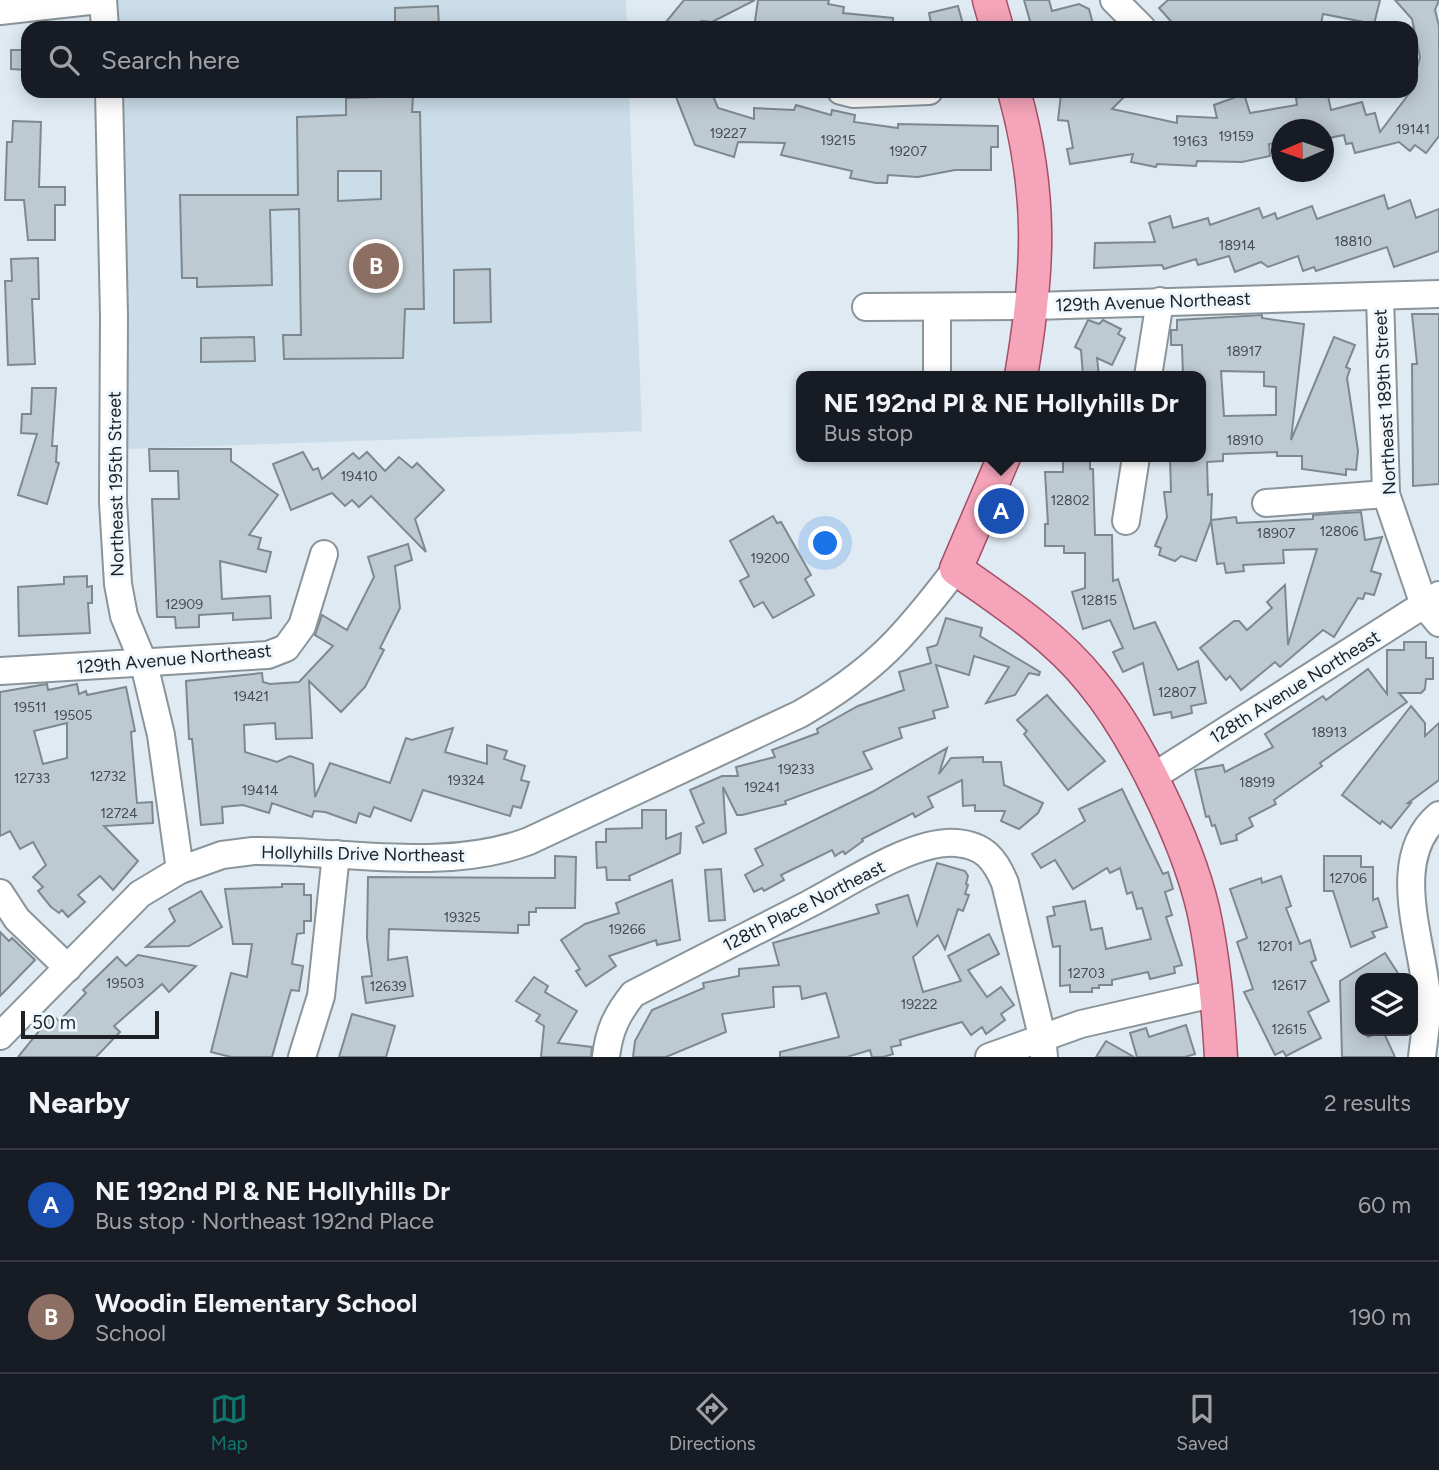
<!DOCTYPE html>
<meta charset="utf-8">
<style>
:root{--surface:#171b24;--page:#242831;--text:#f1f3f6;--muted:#9ea1a6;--line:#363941;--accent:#0f766e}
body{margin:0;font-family:Figtree,sans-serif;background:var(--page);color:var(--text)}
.controls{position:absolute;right:21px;bottom:21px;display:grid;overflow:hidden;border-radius:14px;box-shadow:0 4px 18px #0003}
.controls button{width:63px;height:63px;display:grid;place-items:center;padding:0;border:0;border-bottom:2px solid var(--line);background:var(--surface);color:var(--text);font:35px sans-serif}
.compass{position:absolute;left:1271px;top:119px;width:63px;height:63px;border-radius:50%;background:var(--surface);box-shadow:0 4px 18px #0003;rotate:268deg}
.scale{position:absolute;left:21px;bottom:18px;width:138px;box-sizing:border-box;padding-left:7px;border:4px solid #1d2124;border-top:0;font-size:19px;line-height:24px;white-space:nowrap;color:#1d2124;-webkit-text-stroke:5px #eef7fd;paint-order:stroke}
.you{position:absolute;left:826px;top:544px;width:24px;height:24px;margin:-18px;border:5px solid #fff;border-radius:50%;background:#1a73e8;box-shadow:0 0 0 10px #1a73e833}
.badge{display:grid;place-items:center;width:46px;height:46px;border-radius:50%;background:var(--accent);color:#fff;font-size:23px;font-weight:700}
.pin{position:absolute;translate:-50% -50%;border:4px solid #fff;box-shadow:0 2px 7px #0006}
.popup{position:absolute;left:796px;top:371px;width:410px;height:91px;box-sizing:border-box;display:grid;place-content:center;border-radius:14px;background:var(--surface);filter:drop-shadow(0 2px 5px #0005);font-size:23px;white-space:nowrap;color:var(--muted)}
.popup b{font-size:26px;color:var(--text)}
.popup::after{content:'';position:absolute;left:50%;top:100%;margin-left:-14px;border:14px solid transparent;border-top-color:var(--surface)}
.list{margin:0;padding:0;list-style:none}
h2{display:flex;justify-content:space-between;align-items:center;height:91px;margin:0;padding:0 28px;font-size:30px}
h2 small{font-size:23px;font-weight:400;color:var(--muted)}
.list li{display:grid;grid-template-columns:46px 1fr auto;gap:21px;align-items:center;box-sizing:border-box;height:112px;padding:0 28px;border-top:2px solid var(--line)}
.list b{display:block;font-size:26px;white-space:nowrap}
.list p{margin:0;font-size:23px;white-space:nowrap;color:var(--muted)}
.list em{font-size:23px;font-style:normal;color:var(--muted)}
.icon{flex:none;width:38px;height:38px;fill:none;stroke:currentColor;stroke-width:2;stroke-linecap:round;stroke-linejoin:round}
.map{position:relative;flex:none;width:1439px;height:1057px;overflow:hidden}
.search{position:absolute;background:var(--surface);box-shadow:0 4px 18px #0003;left:21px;right:21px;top:21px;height:77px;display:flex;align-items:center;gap:18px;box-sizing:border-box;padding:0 24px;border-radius:21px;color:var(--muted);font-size:26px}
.sheet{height:315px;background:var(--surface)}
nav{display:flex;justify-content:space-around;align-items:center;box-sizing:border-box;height:98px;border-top:2px solid var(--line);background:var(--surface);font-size:19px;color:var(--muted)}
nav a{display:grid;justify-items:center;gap:4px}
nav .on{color:var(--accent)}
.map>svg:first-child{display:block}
</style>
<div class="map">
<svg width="1439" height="1057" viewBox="0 0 1439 1057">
<rect width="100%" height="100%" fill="#dfeaf2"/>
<g fill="#cadde9">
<path d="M103,0h523l1,28h-522z"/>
<path d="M109,91h520l13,340 -516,18z"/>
</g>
<g fill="#becad1" stroke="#7e888f" stroke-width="2" fill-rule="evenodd">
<path d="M684,0h71l-43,22 -9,-1 8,7h-50z"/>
<path d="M758,0h71l-1,4 16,3 -1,6 50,5v10h-139z"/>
<path d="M1024,0h25l3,11 27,-7 10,5 5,19h-62z"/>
<path d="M1168,0h212l-6,24 -51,-10 -3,14h-100l-22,-5 -5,5h-16l-18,-20z"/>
<path d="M1395,0h44l-4,10 4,16v110l-13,17 -11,-8 -5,6 -11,-9 -44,11 -3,-10 -6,1 -2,-9 -20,4v-9h-42v12l-13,2 1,12 -28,6 -45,-1 -1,5 -39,-2 -1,3 -25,-5 2,-8 -63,10 -3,-15 6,-1 -5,-27 -10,-1 3,-26 30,3 6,-6h33l-18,18 65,14v-7l40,2 -3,-13 30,-11 6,19 47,-8 -1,-7 9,-2 -1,-3 23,-2 4,19 31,-8 4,13 9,-2 5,19 31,-41 9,-34 -8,-38z"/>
<path d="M438,6l1,22h-44v-20z"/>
<path d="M958,6l6,22h-32l-3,-15z"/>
<path d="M11,50h17v20l-17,-1z"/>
<path d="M677,91h34l7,17 36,11v-11l40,2 2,-5 35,10 1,-5 23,5 -1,7 44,6v-4l100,2v21h-7v23h-36l-37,7 -30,-2 -1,8h-11l-26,-5 2,-7 -71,-16 4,-12 -47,-1 -4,15 -39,-12 -19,-48 3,-1z"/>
<path d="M413,96l-1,16h8l4,197h-19l-2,49 -119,1 -1,-24h18l-2,-126 -29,1 2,75 -75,2v-9h-15l-2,-83h118l-1,-78 49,-2v-17zM338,171h43v28l-43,2z"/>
<path d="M13,121l28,1 -2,65h26v18h-10v35h-27l-4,-40h-19l2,-58h5z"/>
<path d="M1384,195l4,14 22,-9 6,18 23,-9v42l-45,16 -7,-20 -71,24 -2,-4 -11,4 -5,-15 -30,11 -7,-5 -26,10 -6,-16 -31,9 -2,-6 -32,10 -2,-4 -68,3 1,-25 60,-1 -6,-19 21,-7 3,12 35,-10 2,7 49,-17 4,10 12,-5 2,6 35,-13 5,13z"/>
<path d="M38,258l1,41h-7l3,65 -27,1 -3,-84h7l-1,-22z"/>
<path d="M490,269l1,53 -37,1v-53z"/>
<path d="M1412,314h27v170l-26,2 -1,-122h5z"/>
<path d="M1262,315v3l42,6 -13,116 43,-103 21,8 -9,22 4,2 -3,9 11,73 -2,19 -10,-1v6l-44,-6v-13h-25v-4l-54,2v7l-16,1 1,33 4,-1 -1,26 25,-3 1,6 76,-4v-4l48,-3 4,28 17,-3 -11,34 10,3 -7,21 -9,-2 -2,6 -5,-1 -24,39 -11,-7 -43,37 -5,-5 -34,28 -11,-14 -4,4 -26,-32 34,-27h5l8,9 25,-22 -5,-6 18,-17 3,60 29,-96 -34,1 1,13 -41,2 1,6 -18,2 -2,-10 -7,1 -6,-43 -15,40 -15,-5 -6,5 -16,-6 2,-7 -6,-2 12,-29 -3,-25h7l-1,-35h30v-81h-17l-1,-31h-11v-15h6v-10zM1221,371l43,1v14l12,1v28l-52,1z"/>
<path d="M1088,320l11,4 4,-4 18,9 -3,5 7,4 -13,27 -15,-7 2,18h-16l-2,-26 -6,-3z"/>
<path d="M254,337l1,24 -54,1v-24z"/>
<path d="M32,388h24l-4,58h5l-1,16 3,1 -12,41 -29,-9 19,-61 -16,-1 1,-19h9z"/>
<path d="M149,449h82v12l47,34 -29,40 12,3 -3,11 13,3 -5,20 -46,-11 2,38 48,-3 1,22 -38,2v-7l-34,2v12l-23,1 -1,-11h-18l-5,-118h27l-1,-28h-28z"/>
<path d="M303,452l10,18 5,-2 4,11 31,-26 6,6 8,-7 18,19 14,-14 13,11 5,-5 27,27 -29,29 11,33 -55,-56 -12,11 -7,-7 -7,6 -13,-13 -41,17 -18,-46z"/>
<path d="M1063,457h27v12h3l2,66h17l1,46 5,-2 16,50 21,-7 23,48 20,-9 8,42 -15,3 1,7 -20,5 -1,-6 -17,3 -11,-52 -20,9 -10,-20 10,-4 -13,-28 -27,9 -11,-37 13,-4v-35h-21v-7h-19v-22h3l-3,-52h18z"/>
<path d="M773,516l4,7 4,-1 30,53 -6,4 9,16 -41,23 -10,-16 -9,5 -14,-26 9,-5 -19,-35z"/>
<path d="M408,544l4,16 -17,6 5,42 -20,40 4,2 -19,37 -24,25 -32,-31 3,57 -36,1 -1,-16 -31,2 1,27 32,10 13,-6 23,8 2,33 15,-34 60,20 16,-45 6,2 41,-12 -8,24 42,12v-19l20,6 -3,8 21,7 -4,14 8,2 -8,26 -8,-2 -3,10 -87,-26 -12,31 -37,-14 -4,10 -11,-4 -3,10 -31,-11 -11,-1 -2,6 -40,-14 -3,10 -26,-8 -21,2 1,16 -22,2 -9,-86h-3l-3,-58 76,-8 1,9 7,2 29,-2 34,-36 -18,-11 7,-20 25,15 27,-53 -6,-20z"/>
<path d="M87,576v11l5,-1v17h-4l2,30 -71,3 -1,-49 46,-3v-7z"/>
<path d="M946,618l36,10 -2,8 60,36 -1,3 -10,-2 -14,22 -29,8 23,-36 -35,-11 -5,19 -33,-10 12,42 -15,4 2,7 -36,10 3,10 -39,14 9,17 -87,32 1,3 -44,11h-5l-14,-28 3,46 -23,10 -7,-16 8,-4 -14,-33 32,-14h16l-2,-9 39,-10 -3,-7 46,-17 -1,-4 41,-23 46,-16 -5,-18 32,-9 -4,-15 10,-3z"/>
<path d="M1404,642h22v16h7v21h-7l-1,10 -4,4h-22l8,9 -87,61 2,3 -48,34 2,4 -27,14 4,8 -17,9 1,5 -16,4 -6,-19 -3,1 -3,-10 -3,1 -11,-47 28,-5 2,7 48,-25 -8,-13 58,-38 3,4 42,-31 19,25v-44h17z"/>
<path d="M47,684l1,6 29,-6 2,10 7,-3 1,4 39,-8 9,44 -4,1 6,71 15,-1 1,21 -49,3 34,35 -25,29 -13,-14 -22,19 7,7 -17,15 -6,-7 -3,3 -8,-6 -13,-16 5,-4 -10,-10 13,-12 -13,-23 -13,7 -10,-18 -10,5v-144zM67,723v35l-24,6 -9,-33z"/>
<path d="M1047,695l58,66 -37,29 -44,-56 3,-3 -10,-11z"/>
<path d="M1411,706l14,17v13l14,-13v57l-31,23h3l-20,25 -9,-7 -2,3 -38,-29z"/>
<path d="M947,748l-8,26 12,-16 32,-1v5h18l3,23 39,18 -5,10 -19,16 -18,-8 4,-10h-30v-6l-12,1 -1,-26 -34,17 5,10 -18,10 -2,-4 -51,26 1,2 -18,13 -2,-3 -8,5 -3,-6 -51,25 3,5 -20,11 -2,-3 -8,4 -9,-17 18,-10 -8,-16 117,-57z"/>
<path d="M1122,789l41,85 5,-2 5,17 -8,3 7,23 -6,2 16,48 -8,2 1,6 -25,6 -2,-7 -36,8v5h-13v3h-7v4h-22v-7l-10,1v-40l-7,1 -6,-30 8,-2 -2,-8 32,-6 6,29 11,-2 4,21 45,-10 -9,-31 -5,1 -5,-17 -5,2 -7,-26 -10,5 -3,-5 -34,21 -18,-29 -14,8 -9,-14 53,-33 -6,-12z"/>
<path d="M642,810h24v29l15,-6 -1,20 -51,23 1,4h-23l-1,-13 -9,1 -1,-26h10v-13l36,-1z"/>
<path d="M555,856l21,1 -1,51h-39v4h-7v13h-11v8l-129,-4 -1,31 19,-3 6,39 -47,7 -4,-26 10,-1 -5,-38 1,-61 187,1z"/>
<path d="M1324,856h37v11h12v33l5,-2 9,29 -15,5 3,5 -24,10 -18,-56h-9z"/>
<path d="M937,863l28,8 3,5 -2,8 2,1 -3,9 4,1 -6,16 -5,-2 -13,40 -7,-14 -25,22 10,35 38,-11 -13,-25 41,-22 10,20 -31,16 19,27 14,-10 13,18 -13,9 4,6 -19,14 -4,-7 -11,8 -9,-13 -62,18 1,5 -10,2 2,7 -10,3h-11l-2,-7 -23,7h-67v-5l59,-15 -13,-44 -24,6 -2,-13 -27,1 1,20 -52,7 4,18 -60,25h-33l2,-16 17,-31 52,-22 -1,-5 36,-7v-7l40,-4 -6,-22 106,-30 -3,-8 32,-10 9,30z"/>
<path d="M721,869l4,51 -16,1 -4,-51z"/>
<path d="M1281,876l10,30 -5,2 14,36 10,-4 6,20 -5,2 18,39 -21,11 13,26 -35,18 -3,-5 -8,4 -31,-63 9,-3 -16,-47 10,-4 -17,-49 31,-11 1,5z"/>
<path d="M672,880l8,60 -23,5 -1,-5 -47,16 7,10 -30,20 -10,-15 4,-2 -19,-29 24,-16 34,-11 -3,-10z"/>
<path d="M282,884h22v11h7v26h-7v12l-7,1 -5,30 11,2 -4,25 -8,-1 -19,67h-41l-20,-5 20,-79 16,4 5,-33h-19l-8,-55 57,-2z"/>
<path d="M201,891l21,36 -33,19 -43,1 29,-26 -6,-12z"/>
<path d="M0,932l9,9 3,-3 23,22 -35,36z"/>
<path d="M1385,953l16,25h-41v53h5l3,6 15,-6 12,26h-53l-2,-76z"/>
<path d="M138,955l58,11 -27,26 -7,-8 -48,42 6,6 -24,25h-78l34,-42 7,6 27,-28 -3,-3 34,-33 9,9z"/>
<path d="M534,977l14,9 -3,6 32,19 -19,32 34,4 -1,10h-50l3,-31 -8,-5 4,-6 -24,-14z"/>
<path d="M352,1014l43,12 -9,31h-47z"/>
<path d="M1186,1025l9,29 -10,3h-48l-7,-24 16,-5 3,9z"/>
<path d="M1106,1041l28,16h-38z"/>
</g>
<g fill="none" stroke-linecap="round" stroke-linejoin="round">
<g stroke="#89949b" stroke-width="30">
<g id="minor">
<path d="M103,0l2,28"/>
<path d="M1114,0l28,28"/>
<path d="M0,11l99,-11"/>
<path d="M109,91l5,225 -1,186 5,82 6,32 20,48 17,71 19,135"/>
<path d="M841,91l12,3 76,-3"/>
<path d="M1380,297l6,197 38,111 15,18"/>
<path d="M866,307l167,-1 406,-12"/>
<path d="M937,307v69"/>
<path d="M1148,376l12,-75"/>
<path d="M1266,503l120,-9"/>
<path d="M1126,521l10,-64"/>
<path d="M0,671l268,-16 18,-7 16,-22 22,-72"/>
<path d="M1151,778l288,-183"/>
<path d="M0,893l17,26 51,49"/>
<path d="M0,1036l140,-142 40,-24 42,-15 31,-4c89,-1 191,22 276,-10l271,-127c75,-43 105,-78 156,-145"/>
<path d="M302,1057l19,-61 15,-142"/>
<path d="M606,1057c3,-27 11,-43 27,-63 59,-30 118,-60 176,-90 39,-20 103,-64 147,-61 28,2 39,16 49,40l37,153 2,21"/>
<path d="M989,1057l92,-33 136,-31"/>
<path d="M1422,1057c2,-19 6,-40 5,-59 -4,-57 -40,-139 12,-183"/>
</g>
</g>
<g stroke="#a64f67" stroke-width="35">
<g id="major">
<path d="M989,0l8,28"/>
<path d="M1014,91c29,104 25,180 7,285"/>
<path d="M1004,457l-48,112c47,33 99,67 135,112 45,54 96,160 112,228 11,49 15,99 18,148"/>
</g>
</g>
<use href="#minor" stroke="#fff" stroke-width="26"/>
<use href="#major" stroke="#f5a4b9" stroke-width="32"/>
</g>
<g text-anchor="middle" stroke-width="6" stroke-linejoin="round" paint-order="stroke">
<g font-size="14" fill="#454b4f">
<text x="1413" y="134">19141</text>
<text x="728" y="138">19227</text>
<text x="1236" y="141">19159</text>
<text x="838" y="145">19215</text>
<text x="1190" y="146">19163</text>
<text x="908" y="156">19207</text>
<text x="1353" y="246">18810</text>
<text x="1237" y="250">18914</text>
<text x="1244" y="356">18917</text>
<text x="1245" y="445">18910</text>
<text x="359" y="481">19410</text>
<text x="1070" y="505">12802</text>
<text x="1339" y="536">12806</text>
<text x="1276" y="538">18907</text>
<text x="770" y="563">19200</text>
<text x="1099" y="605">12815</text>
<text x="184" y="609">12909</text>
<text x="1177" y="697">12807</text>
<text x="251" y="701">19421</text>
<text x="30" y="712">19511</text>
<text x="73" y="720">19505</text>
<text x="1329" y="737">18913</text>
<text x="796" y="774">19233</text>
<text x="108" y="781">12732</text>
<text x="32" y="783">12733</text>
<text x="466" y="785">19324</text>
<text x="1257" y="787">18919</text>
<text x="762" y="792">19241</text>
<text x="260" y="795">19414</text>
<text x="119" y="818">12724</text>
<text x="1348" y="883">12706</text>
<text x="462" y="922">19325</text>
<text x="627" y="934">19266</text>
<text x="1275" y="951">12701</text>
<text x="1086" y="978">12703</text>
<text x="125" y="988">19503</text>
<text x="1289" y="990">12617</text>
<text x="388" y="991">12639</text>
<text x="919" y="1009">19222</text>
<text x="1289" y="1034">12615</text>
</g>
<g font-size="18" fill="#1d2124" stroke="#eef7fd">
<text transform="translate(1153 302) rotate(-2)" y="6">129th Avenue Northeast</text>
<text transform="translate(1385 402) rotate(-93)" y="6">Northeast 189th Street</text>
<text transform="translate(116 484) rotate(-91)" y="6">Northeast 195th Street</text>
<text transform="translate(174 659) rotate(-5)" y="6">129th Avenue Northeast</text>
<text transform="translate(1295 687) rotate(-32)" y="6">128th Avenue Northeast</text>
<text transform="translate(363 854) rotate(1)" y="6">Hollyhills Drive Northeast</text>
<text transform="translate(804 906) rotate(-27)" y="6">128th Place Northeast</text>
</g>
</g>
</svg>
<div class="controls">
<button><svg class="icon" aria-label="layers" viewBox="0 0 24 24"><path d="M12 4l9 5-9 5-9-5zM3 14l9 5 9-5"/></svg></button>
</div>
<svg class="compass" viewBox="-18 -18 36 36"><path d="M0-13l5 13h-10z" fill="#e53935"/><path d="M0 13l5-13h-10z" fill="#9ea1a6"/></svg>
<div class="scale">50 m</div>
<div class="you"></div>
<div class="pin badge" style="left:1001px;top:511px;background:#1a4fb4">A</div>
<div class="popup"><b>NE 192nd Pl &amp; NE Hollyhills Dr</b>Bus stop</div>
<div class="pin badge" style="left:376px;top:266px;background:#8d6e63">B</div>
<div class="search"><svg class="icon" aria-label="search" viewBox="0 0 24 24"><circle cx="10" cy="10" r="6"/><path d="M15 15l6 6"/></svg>Search here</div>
</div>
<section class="sheet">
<h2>Nearby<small>2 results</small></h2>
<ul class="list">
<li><span class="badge" style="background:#1a4fb4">A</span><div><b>NE 192nd Pl &amp; NE Hollyhills Dr</b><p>Bus stop · Northeast 192nd Place</p></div><em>60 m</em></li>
<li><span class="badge" style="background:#8d6e63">B</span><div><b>Woodin Elementary School</b><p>School</p></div><em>190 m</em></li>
</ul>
</section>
<nav>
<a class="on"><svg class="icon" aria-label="map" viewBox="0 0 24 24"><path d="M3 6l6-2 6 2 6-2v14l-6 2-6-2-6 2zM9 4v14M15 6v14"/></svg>Map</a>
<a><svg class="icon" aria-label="directions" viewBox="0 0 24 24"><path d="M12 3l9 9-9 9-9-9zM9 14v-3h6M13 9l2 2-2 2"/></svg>Directions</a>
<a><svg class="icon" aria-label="saved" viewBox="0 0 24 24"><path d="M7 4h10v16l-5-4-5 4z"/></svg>Saved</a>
</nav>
